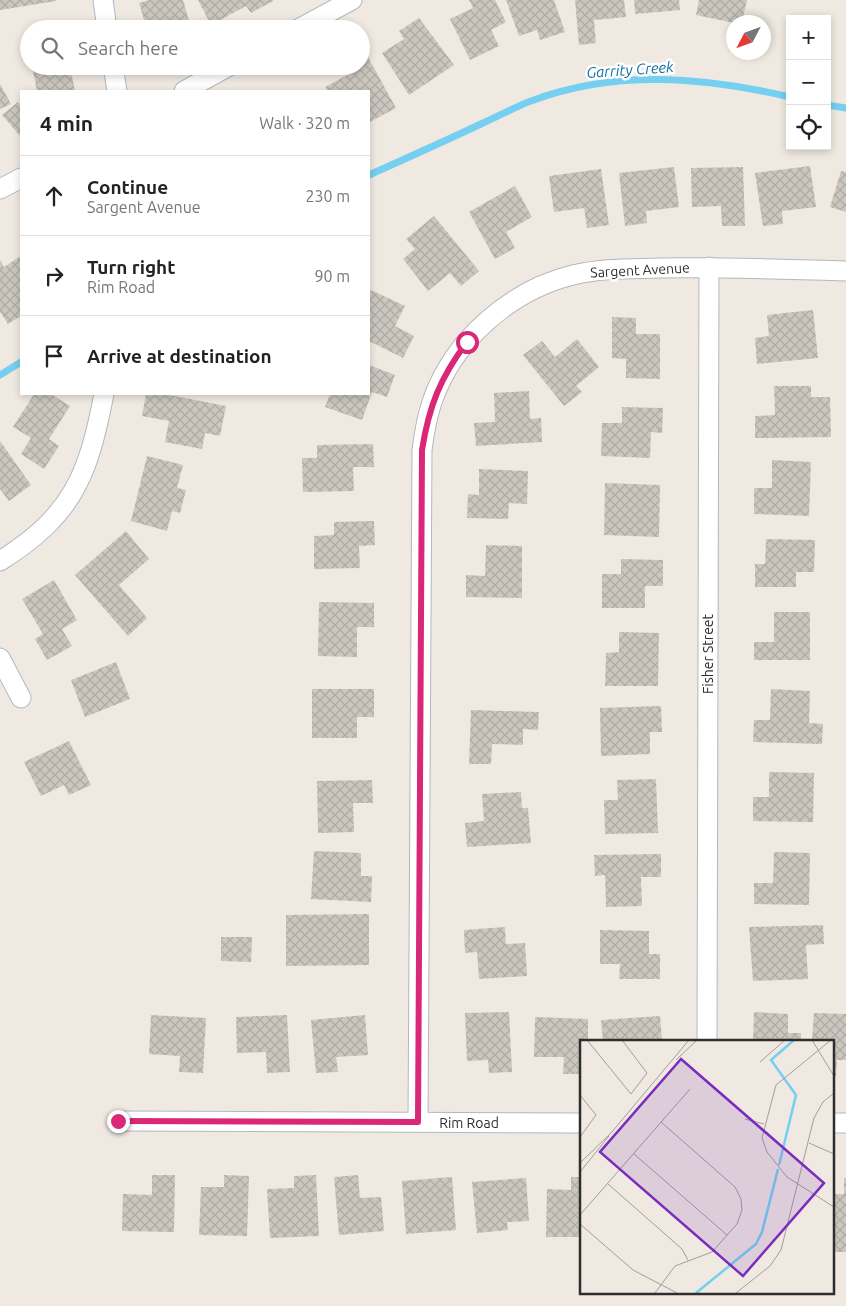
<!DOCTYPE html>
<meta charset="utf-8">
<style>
:root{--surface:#fff;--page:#f2f2f2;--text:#222;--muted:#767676;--line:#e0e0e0}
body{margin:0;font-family:Ubuntu,sans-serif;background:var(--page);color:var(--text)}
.controls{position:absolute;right:15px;top:15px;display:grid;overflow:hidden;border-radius:0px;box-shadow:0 2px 8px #0003}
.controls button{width:45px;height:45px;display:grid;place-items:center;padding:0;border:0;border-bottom:1px solid var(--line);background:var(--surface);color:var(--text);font:25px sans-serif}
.compass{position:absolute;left:726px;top:15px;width:45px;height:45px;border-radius:50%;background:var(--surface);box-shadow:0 2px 8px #0003;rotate:229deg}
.stop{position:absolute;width:15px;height:15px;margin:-11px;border:4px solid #db2777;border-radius:50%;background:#fff}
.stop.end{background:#db2777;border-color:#fff;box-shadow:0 1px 5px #0008}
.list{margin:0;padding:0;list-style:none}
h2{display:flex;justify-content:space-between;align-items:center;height:65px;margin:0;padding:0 20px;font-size:21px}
h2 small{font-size:16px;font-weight:400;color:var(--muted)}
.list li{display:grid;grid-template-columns:32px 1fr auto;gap:15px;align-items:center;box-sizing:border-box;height:80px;padding:0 20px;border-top:1px solid var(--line)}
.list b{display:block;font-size:19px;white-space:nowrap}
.list p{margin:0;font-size:16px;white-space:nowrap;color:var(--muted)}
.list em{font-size:16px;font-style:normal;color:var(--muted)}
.icon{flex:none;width:28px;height:28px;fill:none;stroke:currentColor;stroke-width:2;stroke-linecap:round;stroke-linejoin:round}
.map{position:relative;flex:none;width:846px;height:1306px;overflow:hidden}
.search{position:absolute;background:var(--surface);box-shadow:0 2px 8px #0003;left:20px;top:20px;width:350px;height:55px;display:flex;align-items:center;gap:12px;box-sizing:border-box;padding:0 18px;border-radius:28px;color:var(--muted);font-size:19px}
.panel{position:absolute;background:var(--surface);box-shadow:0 2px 8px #0003;left:20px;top:90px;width:350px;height:305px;border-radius:0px}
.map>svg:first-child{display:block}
</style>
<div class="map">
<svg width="846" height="1306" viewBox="0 0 846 1306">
<defs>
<pattern id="building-cross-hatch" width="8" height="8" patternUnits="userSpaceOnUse" patternTransform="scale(1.25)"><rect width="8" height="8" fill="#cbc7bf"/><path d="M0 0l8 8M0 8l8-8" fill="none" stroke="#afaba4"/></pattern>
</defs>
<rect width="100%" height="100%" fill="#efe9e1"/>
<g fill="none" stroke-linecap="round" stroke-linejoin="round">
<g stroke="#75cff0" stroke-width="7">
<path d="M827,105l19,3"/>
<path d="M369,175c38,-17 76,-34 114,-52 16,-7 32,-16 48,-22 84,-32 173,-24 259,-4"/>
<path d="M0,375l21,-13"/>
</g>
</g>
<g fill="url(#building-cross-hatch)">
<path d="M0,0h56v1l-56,9z"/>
<path d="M149,0h34l6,21 -6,2 2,6h-38l-8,-26z"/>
<path d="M198,0h75v1l-22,12 -5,-7 -35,19z"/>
<path d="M469,0h26l11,22 -15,8 8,16 -29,14 -20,-41 23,-11z"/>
<path d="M506,0h48l11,32 -25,8 -3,-10 -18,6z"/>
<path d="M575,0h49l2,17 -32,3 2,23 -17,2z"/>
<path d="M634,0h45l1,10 -45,4z"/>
<path d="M699,0h48l-5,22 -8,1 -38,-8z"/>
<path d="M419,18l35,47 -45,30 -27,-42 22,-14 -5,-8z"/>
<path d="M363,48l33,60 -26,14 -1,-31h-41l-3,-4 26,-14 -4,-7h14v-17z"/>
<path d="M32,66h38l5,25h-38z"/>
<path d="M0,84l11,20 -11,5z"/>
<path d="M18,102l3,4v31l-19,-22z"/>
<path d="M810,166l6,41 -34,4 1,13 -20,2 -8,-53z"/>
<path d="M674,167l5,40 -33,4 1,12 -22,3 -6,-53z"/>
<path d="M743,167l2,59h-23l-1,-20 -29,1 -1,-39z"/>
<path d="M601,169l8,56 -22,3 -3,-20 -30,4 -5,-36z"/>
<path d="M841,171l5,1v40l-16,-5z"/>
<path d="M515,186l17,31 -26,15 9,16 -20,11 -26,-47z"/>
<path d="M434,216l45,55 -18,15 -11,-13 -22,18 -25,-32 12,-10 -9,-10z"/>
<path d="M19,257l2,4v55l-13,8 -8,-12v-52l4,7z"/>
<path d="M371,290l34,16 -10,20 19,10 -11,22 -34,-17v-46z"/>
<path d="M813,310l5,48 -61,6 -2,-26 14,-2 -2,-21z"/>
<path d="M612,317l24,1v16h24v45l-34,-1v-19l-14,-1z"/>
<path d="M577,339l22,28 -23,19 6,6 -18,14 -41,-51 19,-14 13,16z"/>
<path d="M369,365l26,10 -8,22 -15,-5 -10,28 -37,-13 5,-13h39z"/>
<path d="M774,386h37v11h19l1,40 -76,1v-22l20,-1z"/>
<path d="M529,391l1,28 11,-1 1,24 -66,4 -2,-23 21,-1 -1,-29z"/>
<path d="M34,394h17l19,12 -21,33 10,7 -15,23 -23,-15 10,-16 -18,-11z"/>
<path d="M146,394h18l62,12 -6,30 -15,-3 -3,16 -37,-7 4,-21 -27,-5z"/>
<path d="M622,407l41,1 -1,25 -11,-1 -1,26 -49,-2 1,-33h20z"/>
<path d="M0,441l31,44 -22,16 -9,-12z"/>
<path d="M373,444l1,23h-21l1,24 -51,1 -1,-34h15v-13z"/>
<path d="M147,456l36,9 -6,23 9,2 -6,23 -8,-2 -5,20 -36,-10z"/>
<path d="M772,460l39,2 -2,54 -55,-2v-26h18z"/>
<path d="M479,469l49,2 -1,33 -18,-1 -1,16 -41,-1 1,-24 11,1z"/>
<path d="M605,483l55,2 -1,52 -55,-2z"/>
<path d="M374,521l1,24 -16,1 1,22 -46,1v-33l20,-1v-13z"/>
<path d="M126,531l23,28 -30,26 28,33 -19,18 -53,-61z"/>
<path d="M766,539l49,1 -1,32h-18v15h-41v-23h10z"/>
<path d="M486,545l36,1v52l-56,-1v-22l19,1z"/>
<path d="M621,559l42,1v26h-18v22h-43v-34h19z"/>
<path d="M54,580l23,40 -15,9 10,17 -25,14 -12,-21 8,-5 -21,-35z"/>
<path d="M319,602l55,1v24h-17v30l-39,-1z"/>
<path d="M774,612h36v48h-56v-18h20z"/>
<path d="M619,632l40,1 -1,53h-53l1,-33 13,-1z"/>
<path d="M116,662l14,37 -45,18 -14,-37z"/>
<path d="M312,689h62v28h-17v21h-45z"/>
<path d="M771,689l39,2 -1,32 14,1 -1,20 -69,-2 1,-22h16z"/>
<path d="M661,706l1,26h-12v22l-49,2 -1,-48z"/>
<path d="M471,710l68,2 -1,18 -15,-1v16l-31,-1 -1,20h-22z"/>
<path d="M69,741l22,44 -22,10 -5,-10 -23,11 -17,-34z"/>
<path d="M769,772l45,1 -1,49 -60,-1v-24h16z"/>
<path d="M656,779l2,54 -53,1 -1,-34h14l-1,-20z"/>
<path d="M372,780l1,23h-20l1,29 -36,1 -1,-52z"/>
<path d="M521,792l1,16h6l3,35 -64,4 -2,-24 19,-2 -2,-27z"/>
<path d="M314,851l47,2v23h11l-1,26 -60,-3z"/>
<path d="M774,852l36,1 -1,52 -55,-1v-21h19z"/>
<path d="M661,854v23h-20l1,29 -36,1 -1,-32 -10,1 -1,-21z"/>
<path d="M369,914v51l-83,1v-51z"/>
<path d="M823,925l1,19 -18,1 2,34 -55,2 -4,-54z"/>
<path d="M505,927l1,17 19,-1 2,33 -48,3 -2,-27 -12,1 -1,-23z"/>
<path d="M600,930l49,1v23h11v25h-41l1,-15h-20z"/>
<path d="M221,937h31l-1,25 -30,-1z"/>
<path d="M509,1012l3,60 -23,1 -1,-13 -21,1 -2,-48z"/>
<path d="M754,1012l34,2v19h13v8h-48z"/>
<path d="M814,1013l32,1v46h-9l-1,16h-4v-35h-20z"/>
<path d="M151,1015l55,3 -3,55 -24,-1 1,-16 -31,-2z"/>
<path d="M287,1015l3,57 -23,1 -1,-21 -29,1 -1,-36z"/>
<path d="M365,1015l3,40 -32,2 2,15 -22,1 -5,-53z"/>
<path d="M660,1016l2,25h-59l-2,-21z"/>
<path d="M535,1017l53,2v22h-7v33h-18l1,-17h-30z"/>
<path d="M152,1175h23l-1,57 -52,-1 1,-37 29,1z"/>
<path d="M224,1175l25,1 -2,60 -48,-1 2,-48h23z"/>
<path d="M316,1175l3,61 -49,2 -3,-49 27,-1v-12z"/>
<path d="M358,1175l2,23 21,-1 3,34 -45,4 -5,-58z"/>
<path d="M452,1177l4,53 -50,4 -4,-53z"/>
<path d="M571,1177h10v60h-35l1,-48 24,1z"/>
<path d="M526,1178l3,43 -22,1 1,8 -31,3 -5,-51z"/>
<path d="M844,1178h2v74h-13l-1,-58h12z"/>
</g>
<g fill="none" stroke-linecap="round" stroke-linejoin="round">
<g stroke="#b4b7c1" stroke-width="21">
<g id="street">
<path d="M103,0l4,29"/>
<path d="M298,29l54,-29"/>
<path d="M113,66l4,25"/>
<path d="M184,91l45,-25"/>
<path d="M0,189l21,-11"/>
<path d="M0,561c73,-46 88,-85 104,-167"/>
<path d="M0,658l21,40"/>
<path d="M707,1041l2,-774"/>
<path d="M118,1121l463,2"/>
<path d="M418,1122l4,-672c2,-16 5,-33 10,-48 21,-62 79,-112 141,-127 29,-7 58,-6 87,-7 62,-1 124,1 186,3"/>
<path d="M832,1123h14"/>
</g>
</g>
<use href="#street" stroke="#fff" stroke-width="19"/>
</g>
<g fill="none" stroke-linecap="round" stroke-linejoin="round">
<path stroke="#db2777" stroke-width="6" d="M118,1121l300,1 4,-672c7,-44 18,-72 45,-108"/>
</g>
<g text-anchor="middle" stroke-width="5" stroke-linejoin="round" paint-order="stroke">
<g font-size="14" fill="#2e2e2e" stroke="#fff">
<text transform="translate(640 270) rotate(-3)" y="5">Sargent Avenue</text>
<text transform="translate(708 654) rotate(-90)" y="5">Fisher Street</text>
<text x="469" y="1128">Rim Road</text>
</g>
<g font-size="15" font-style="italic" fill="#0d6fa3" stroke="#fff">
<text transform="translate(630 70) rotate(-4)" y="5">Garrity Creek</text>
</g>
</g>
<g transform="translate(580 1040)">
<rect width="254" height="254" fill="#efe9e1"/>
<path fill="none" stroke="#75cff0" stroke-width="2.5" d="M199,125l17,-70 -25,-35 23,-20M116,253l60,-49 6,-12 16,-63"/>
<path fill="none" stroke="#a29e99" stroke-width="1" d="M7,0l44,54 16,-21 -25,-33M232,0l22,36M251,0l-55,45 -14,53 5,14 20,25 47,30M96,20l21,-20M180,22l25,-22M0,55l16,20 -16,22M165,79l19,5M229,103l25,11M54,114l93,81M0,123l31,-30 78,-93M0,132l29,-36M28,144l74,65 6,11M0,175l110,-126M0,184l53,46 44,23M75,253l20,-27 37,-14 25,-28 5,-14 -1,-11 -6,-12 -74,-65M156,253l34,-27 11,-16 33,-132 9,-16 11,-9"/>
<path fill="#7b2cbf" fill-opacity="0.15" stroke="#7b2cbf" stroke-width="2.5" d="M101,19l143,124 -81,93 -143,-124z"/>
<rect width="254" height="254" fill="none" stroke="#2e2e2e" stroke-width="2.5"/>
</g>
</svg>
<div class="controls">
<button>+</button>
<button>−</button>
<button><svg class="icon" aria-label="locate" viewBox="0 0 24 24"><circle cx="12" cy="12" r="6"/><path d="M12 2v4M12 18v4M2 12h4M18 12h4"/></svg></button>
</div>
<svg class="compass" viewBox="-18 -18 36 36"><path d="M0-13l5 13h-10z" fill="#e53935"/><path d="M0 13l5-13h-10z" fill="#767676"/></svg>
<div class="stop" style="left:467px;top:342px"></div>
<div class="stop end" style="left:118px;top:1121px"></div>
<div class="search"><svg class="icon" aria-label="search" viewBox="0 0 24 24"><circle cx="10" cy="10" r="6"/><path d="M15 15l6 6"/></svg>Search here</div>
<section class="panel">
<h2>4 min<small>Walk · 320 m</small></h2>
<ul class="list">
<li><svg class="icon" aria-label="ahead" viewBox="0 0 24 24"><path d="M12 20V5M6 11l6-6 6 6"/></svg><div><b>Continue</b><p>Sargent Avenue</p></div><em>230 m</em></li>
<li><svg class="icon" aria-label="right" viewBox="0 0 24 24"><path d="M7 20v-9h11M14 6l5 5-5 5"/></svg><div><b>Turn right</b><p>Rim Road</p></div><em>90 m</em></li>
<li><svg class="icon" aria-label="arrive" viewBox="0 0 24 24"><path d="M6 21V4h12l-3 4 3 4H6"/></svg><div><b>Arrive at destination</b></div></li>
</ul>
</section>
</div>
